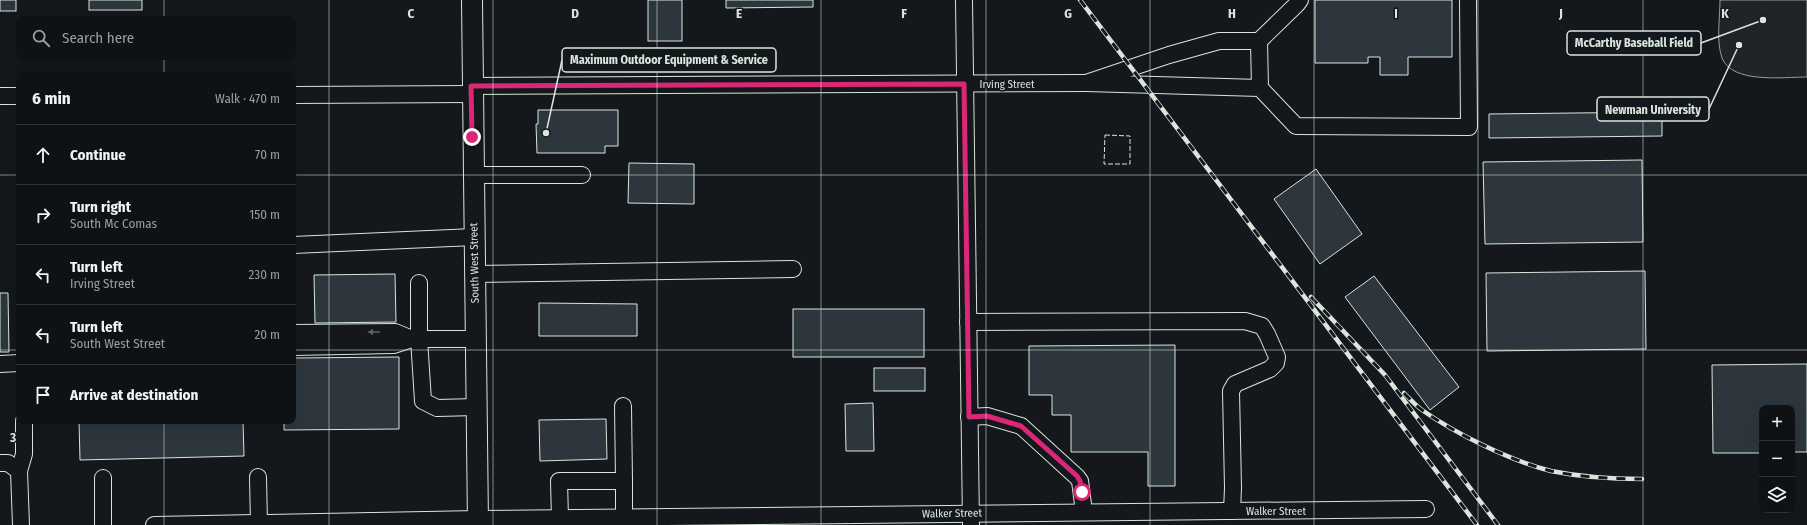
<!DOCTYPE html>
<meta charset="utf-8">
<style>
:root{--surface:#0f1215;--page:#1d2022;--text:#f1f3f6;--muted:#9b9ea0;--line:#2f3234}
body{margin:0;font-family:"Fira Sans Condensed",sans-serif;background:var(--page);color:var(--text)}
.controls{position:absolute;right:12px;bottom:12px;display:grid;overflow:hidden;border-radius:8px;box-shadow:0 4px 16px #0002}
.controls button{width:36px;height:36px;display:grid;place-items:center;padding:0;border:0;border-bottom:1px solid var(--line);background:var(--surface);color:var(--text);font:20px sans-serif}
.stop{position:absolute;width:12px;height:12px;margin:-9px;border:3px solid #db2777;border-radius:50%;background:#fff}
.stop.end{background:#db2777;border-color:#fff;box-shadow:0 1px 4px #0008}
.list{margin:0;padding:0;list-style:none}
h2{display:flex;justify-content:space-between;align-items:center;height:52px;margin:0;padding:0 16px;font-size:17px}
h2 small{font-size:13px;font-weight:400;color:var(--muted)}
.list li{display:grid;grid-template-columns:26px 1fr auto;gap:12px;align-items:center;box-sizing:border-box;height:60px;padding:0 16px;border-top:1px solid var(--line)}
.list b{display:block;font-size:15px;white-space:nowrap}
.list p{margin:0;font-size:13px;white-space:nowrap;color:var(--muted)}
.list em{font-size:13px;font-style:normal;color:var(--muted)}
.icon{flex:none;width:22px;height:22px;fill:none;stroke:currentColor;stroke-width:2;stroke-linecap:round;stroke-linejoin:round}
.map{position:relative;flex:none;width:1807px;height:525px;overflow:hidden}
.search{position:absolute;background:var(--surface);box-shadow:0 4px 16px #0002;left:16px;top:16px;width:280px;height:44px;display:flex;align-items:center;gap:10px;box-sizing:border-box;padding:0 14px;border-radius:8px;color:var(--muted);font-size:15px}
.panel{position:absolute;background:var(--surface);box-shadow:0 4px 16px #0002;left:16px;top:72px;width:280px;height:352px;border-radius:8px}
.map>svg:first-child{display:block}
</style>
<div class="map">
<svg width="1807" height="525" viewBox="0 0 1807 525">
<rect width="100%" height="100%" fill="#14181c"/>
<path fill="#202428" stroke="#939e99" d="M1720,0h87v77c-23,0 -75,7 -85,-19 -6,-17 -2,-40 -2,-58z"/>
<g fill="#2c363c" stroke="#d8e6dc">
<rect x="0" y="0" width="16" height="11"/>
<rect x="89" y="0" width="53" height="10"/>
<rect x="648" y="0" width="34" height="41"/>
<path d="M726,0h87v7l-87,1z"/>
<path d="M1315,0h137v57h-44v18h-28v-18h-12v6h-53z"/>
<path d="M538,110h80v36h-13v7h-68l-1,-29h2z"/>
<path d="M1662,112v24l-173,2v-24z"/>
<path d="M1642,160l1,82 -158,2 -2,-82z"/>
<path d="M629,163l65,1v40l-66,-1z"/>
<path d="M1316,169l46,65 -42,30 -46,-65z"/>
<path d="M1645,271l1,78 -159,2 -1,-78z"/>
<path d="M395,274l1,48 -81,1 -1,-48z"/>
<path d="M1374,276l85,111 -29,23 -85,-113z"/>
<path d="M0,293h8l1,59h-9z"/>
<path d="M539,303l98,1v32h-98z"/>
<rect x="793" y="309" width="131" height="48"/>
<path d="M1175,345v141h-27v-34h-77v-37h-19v-20h-23v-49z"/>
<path d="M399,357v72l-115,1v-9h9v-63z"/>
<path d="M1807,364v88h-15v-44h-30v45h-49l-1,-88z"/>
<rect x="874" y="368" width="51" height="23"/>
<path d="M873,403l1,48h-28l-1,-47z"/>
<path d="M606,419l1,40 -67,2 -1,-41z"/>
<path d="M79,421h164l1,35 -164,4z"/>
</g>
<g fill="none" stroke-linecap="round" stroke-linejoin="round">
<g stroke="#d8e6dc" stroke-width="18">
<g id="minor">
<path d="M964,0l7,525"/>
<path d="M1259,41l38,-37 3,-4"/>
<path d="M471,86l615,-3"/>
<path d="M1260,88l-174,-5 83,-28 50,-14h40l1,47 36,38 173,1 -1,-127"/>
<path d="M293,95l179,-1"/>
<path d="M0,96h19"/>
<path d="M473,175h109"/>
<path d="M293,245l181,-8"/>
<path d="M474,274l319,-5"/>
<path d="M419,283v56l4,62 14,7 39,-1"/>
<path d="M968,322l277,-1 17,5 5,8 10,23 -1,6 -6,6 -35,15 -4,7 2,97 -1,23"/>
<path d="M293,333l102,-1 17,7h63"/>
<path d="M293,347l101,-2 18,-6"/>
<path d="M0,364l19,-1"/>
<path d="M623,406l1,75"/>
<path d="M969,417l18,-1 34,10 56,51 3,4 4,31"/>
<path d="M0,463h8l11,8 2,54"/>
<path d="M19,471l5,-17v-33"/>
<path d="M258,477l1,47"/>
<path d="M103,478v47"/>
<path d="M560,518l-1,-37h65v36"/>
<path d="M154,525l324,-6 948,-10"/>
</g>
</g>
<g stroke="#d8e6dc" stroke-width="22">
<path id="major" d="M472,0l6,525"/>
</g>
<use href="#minor" stroke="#14181c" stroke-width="16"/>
<use href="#major" stroke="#14181c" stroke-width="20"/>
<g stroke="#d8e6dc" stroke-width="4.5">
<g id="rail">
<path d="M1080,0l397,525"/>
<path d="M1311,297l74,78 113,150"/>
<path d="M1404,393c6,6 11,12 18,17 34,24 89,51 129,61 30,6 61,8 91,8"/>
</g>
</g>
<use href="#rail" stroke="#14181c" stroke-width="3" stroke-dasharray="9" stroke-linecap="butt"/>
<path stroke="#d8e6dc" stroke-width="1" stroke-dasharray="5 2" stroke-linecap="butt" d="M1105,135l25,1v28h-26z"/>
</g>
<defs><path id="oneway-solid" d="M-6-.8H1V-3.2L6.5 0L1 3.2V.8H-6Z"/></defs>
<use fill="#59605f" href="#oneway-solid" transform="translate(374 332) rotate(179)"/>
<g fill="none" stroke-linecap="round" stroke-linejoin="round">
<path stroke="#db2777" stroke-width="5" d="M472,137l-1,-51 493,-2 5,333 18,-1 34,10 56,50 3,5 2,11"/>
</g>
<path fill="none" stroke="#d8e6dc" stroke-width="1" stroke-opacity="0.55" d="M164,0v19M329,0v525M493,0v525M657,0v525M821,0v525M986,0v525M1150,0v525M1314,0v525M1478,0v525M1643,0v525M164,57v18M0,175h19M293,175h1514M0,350h19M293,350h1514M164,421v104"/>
<g text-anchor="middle" stroke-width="3" stroke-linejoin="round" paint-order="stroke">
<g font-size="11" fill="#d8e6dc" stroke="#14181c">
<text x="1007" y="88">Irving Street</text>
<text transform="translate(474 263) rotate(-91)" y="4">South West Street</text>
<text x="1276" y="515">Walker Street</text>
<text transform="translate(952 513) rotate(-1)" y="4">Walker Street</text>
</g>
</g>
<g font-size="13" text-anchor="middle" font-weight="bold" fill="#d8e6dc" stroke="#14181c" stroke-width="3" stroke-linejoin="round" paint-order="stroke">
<text x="411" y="18">C</text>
<text x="575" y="18">D</text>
<text x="739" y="18">E</text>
<text x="904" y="18">F</text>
<text x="1068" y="18">G</text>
<text x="1232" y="18">H</text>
<text x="1396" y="18">I</text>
<text x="1561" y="18">J</text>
<text x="1725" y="18">K</text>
<text x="13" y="442">3</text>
</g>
<path fill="none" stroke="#d8e6dc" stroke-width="1.5" d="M1763 20L1701 43M546 133L562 60M1739 45L1709 109"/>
<g fill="#d8e6dc" stroke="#14181c" stroke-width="1.5">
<circle cx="1763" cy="20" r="4"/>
<circle cx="546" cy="133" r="4"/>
<circle cx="1739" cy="45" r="4"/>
</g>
<g fill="#14181c" stroke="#d8e6dc" stroke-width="1.5">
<rect x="1567" y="31" width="134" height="24" rx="4"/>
<rect x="562" y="48" width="214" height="24" rx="4"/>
<rect x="1597" y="97" width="112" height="24" rx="4"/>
</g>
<g font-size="12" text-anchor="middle" font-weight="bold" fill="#d8e6dc">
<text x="1634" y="47">McCarthy Baseball Field</text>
<text x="669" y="64">Maximum Outdoor Equipment &amp; Service</text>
<text x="1653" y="114">Newman University</text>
</g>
</svg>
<div class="controls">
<button>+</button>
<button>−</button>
<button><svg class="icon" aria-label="layers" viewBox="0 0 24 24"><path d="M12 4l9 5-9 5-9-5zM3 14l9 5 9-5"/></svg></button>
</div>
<div class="stop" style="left:1082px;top:492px"></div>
<div class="stop end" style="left:472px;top:137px"></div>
<div class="search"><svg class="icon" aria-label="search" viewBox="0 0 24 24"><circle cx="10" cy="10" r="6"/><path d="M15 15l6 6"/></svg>Search here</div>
<section class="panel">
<h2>6 min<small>Walk · 470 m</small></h2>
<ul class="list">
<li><svg class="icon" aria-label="ahead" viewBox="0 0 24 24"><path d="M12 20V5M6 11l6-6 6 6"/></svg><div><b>Continue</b></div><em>70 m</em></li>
<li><svg class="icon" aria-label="right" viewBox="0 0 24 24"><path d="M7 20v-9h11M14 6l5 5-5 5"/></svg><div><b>Turn right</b><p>South Mc Comas</p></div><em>150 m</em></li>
<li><svg class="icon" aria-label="left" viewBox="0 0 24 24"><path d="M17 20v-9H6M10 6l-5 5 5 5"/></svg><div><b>Turn left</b><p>Irving Street</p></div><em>230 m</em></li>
<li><svg class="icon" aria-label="left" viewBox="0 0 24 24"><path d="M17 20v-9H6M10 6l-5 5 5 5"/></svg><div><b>Turn left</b><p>South West Street</p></div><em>20 m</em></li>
<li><svg class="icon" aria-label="arrive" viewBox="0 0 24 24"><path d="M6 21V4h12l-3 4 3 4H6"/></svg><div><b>Arrive at destination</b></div></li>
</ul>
</section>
</div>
